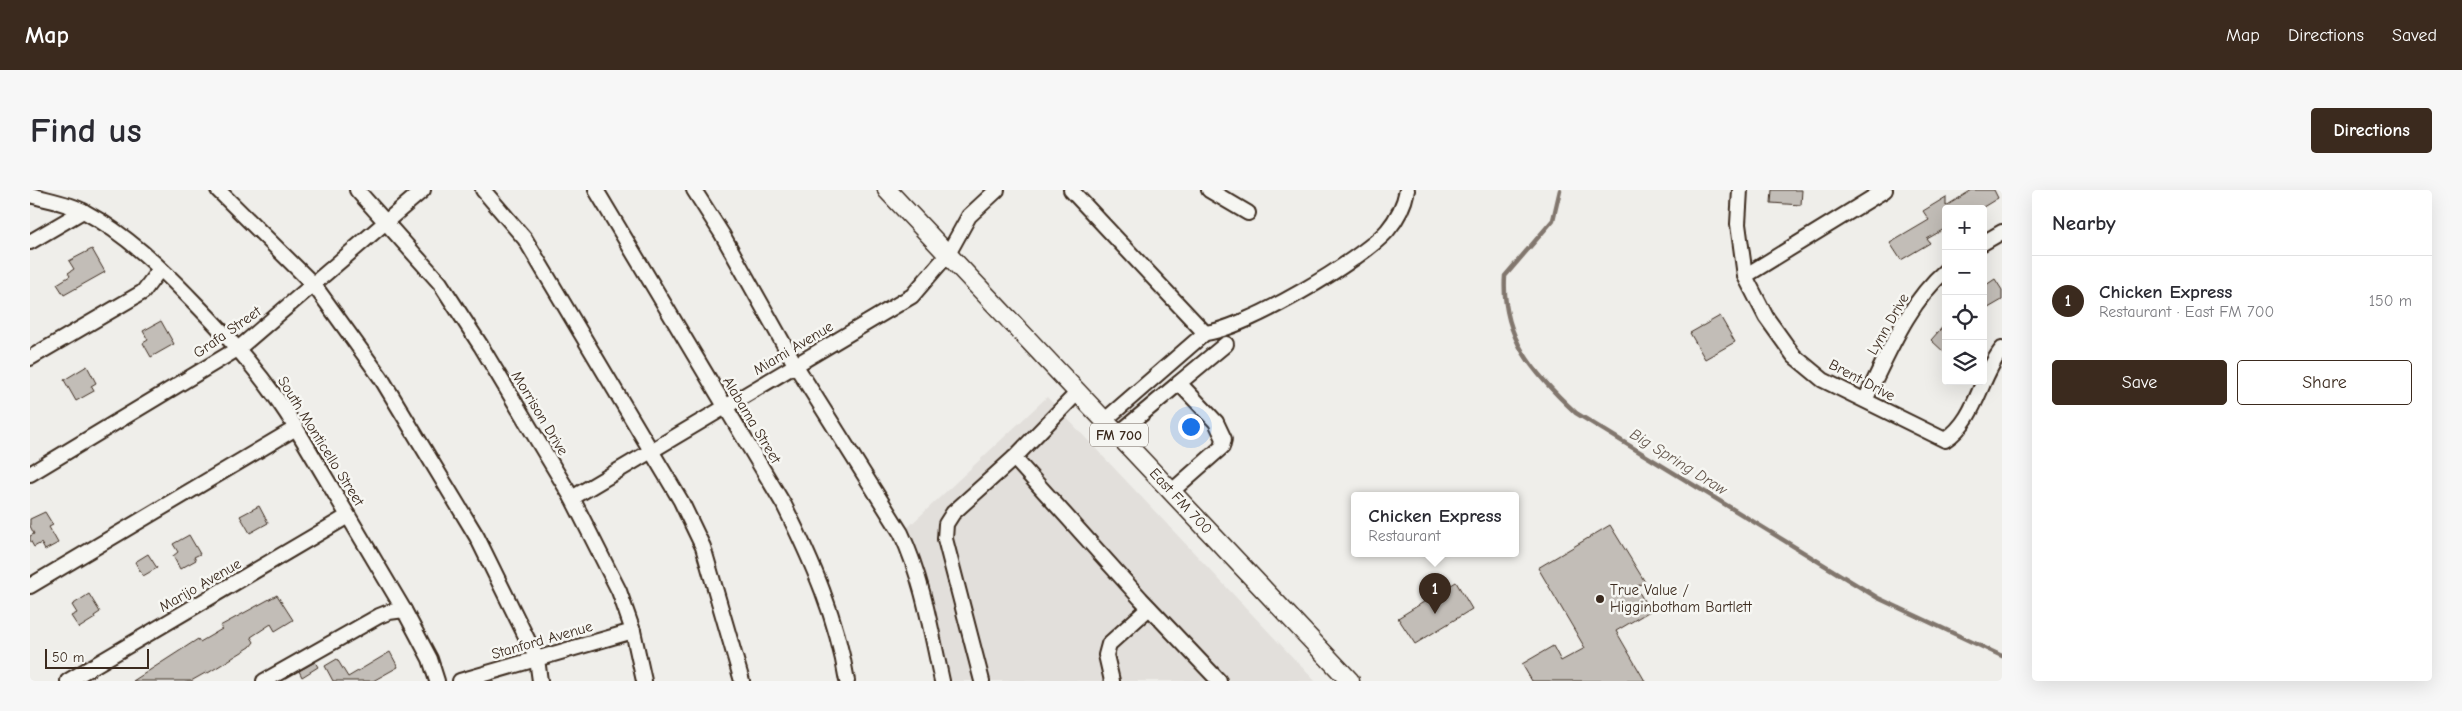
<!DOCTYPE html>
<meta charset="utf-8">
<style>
:root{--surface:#fff;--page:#f7f7f7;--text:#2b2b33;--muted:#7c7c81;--line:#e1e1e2;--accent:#3b2a1e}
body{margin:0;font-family:"Comic Neue",sans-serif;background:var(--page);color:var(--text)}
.controls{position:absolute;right:15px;top:15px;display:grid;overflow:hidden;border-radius:5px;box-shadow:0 5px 20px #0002}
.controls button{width:45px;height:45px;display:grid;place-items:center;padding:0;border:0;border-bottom:1px solid var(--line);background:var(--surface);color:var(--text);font:25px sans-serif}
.scale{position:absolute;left:15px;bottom:12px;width:104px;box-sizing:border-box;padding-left:5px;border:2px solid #3b2a1e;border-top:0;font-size:14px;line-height:18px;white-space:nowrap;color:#3b2a1e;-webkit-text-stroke:4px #f6f6f2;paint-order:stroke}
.you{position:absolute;left:1160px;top:236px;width:18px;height:18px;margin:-12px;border:4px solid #fff;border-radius:50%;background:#1a73e8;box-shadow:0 0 0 8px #1a73e833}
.badge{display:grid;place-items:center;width:32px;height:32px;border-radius:50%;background:var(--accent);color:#fff;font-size:16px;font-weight:700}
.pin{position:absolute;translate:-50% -41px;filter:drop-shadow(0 1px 2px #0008)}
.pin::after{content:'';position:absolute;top:26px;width:18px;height:15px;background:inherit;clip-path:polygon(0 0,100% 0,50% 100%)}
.popup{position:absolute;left:1321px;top:302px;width:168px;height:65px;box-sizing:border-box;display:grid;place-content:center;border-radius:5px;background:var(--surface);filter:drop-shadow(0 1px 4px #0005);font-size:16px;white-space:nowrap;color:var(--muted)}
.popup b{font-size:19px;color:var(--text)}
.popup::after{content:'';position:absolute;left:50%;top:100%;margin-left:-10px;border:10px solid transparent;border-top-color:var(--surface)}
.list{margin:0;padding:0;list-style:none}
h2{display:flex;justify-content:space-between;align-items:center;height:65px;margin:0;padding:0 20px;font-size:21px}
h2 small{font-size:16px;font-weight:400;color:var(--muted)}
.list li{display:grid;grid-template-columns:32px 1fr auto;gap:15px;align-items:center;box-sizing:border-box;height:90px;padding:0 20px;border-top:1px solid var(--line)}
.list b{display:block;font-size:19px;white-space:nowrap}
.list p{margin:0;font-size:16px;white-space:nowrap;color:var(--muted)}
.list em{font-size:16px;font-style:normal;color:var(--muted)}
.actions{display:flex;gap:10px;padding:15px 20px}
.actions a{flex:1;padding:11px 0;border:1px solid var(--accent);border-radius:5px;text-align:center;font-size:18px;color:var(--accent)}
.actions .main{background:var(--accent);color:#fff}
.icon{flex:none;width:28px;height:28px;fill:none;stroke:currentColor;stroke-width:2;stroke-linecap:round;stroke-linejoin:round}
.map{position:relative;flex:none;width:1972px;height:491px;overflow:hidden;border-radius:5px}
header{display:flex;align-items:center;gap:30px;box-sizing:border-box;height:70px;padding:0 25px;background:var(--accent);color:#fff}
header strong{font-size:24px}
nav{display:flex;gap:28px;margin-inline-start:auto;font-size:18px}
.intro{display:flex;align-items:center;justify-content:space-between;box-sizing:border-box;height:120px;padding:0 30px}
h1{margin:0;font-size:35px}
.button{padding:12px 22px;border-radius:5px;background:var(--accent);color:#fff;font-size:18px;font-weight:700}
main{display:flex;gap:30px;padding:0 30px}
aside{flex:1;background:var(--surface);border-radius:5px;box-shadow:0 5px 20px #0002}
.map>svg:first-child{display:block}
</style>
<header>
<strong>Map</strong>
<nav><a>Map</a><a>Directions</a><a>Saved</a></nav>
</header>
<div class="intro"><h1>Find us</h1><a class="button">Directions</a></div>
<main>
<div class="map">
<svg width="1972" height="491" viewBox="0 0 1972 491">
<rect width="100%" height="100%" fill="#efeeea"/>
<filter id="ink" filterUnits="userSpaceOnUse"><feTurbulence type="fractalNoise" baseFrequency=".02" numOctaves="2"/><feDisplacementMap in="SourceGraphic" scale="10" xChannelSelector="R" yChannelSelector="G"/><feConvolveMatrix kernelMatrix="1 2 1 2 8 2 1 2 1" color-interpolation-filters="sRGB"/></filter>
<g filter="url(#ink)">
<path fill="#e2dfdb" d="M1017,207l268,284h-369l-42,-150z"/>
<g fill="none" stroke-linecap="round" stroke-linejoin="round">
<path stroke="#81766d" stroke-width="4.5" d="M1530,0l-7,30 -48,56c-4,61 29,98 71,137l302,185 124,58"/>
</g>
<g fill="#c2bdb7" stroke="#3b2a1e">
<path d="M1742,0h30l-1,15 -30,-2z"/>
<path d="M1942,0h22l4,8 -18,11h-34v19l-19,11 3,4 -29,17 -11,-17 39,-23 -6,-9 23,-14v9z"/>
<path d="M62,59l13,23 -41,23 -7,-11 13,-8 -2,-3 6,-4 -5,-8z"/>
<path d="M1965,89l7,11v10l-19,11v-24z"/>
<path d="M1690,126l15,26 -30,17 -15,-26z"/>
<path d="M131,131l13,23 -23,13 -8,-14 5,-3 -5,-9z"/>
<path d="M1916,133v31l-15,-14z"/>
<path d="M57,176l9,17 -5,3 3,5 -18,10 -12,-21z"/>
<path d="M229,316l9,17 -18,10 -10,-17z"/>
<path d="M15,322l8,13 -4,2 9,16 -13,7 -4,-7 -7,4 -4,-7v-4l4,-2 -4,-8v-7z"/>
<path d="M1580,335l35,57 -9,5 14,24 -34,20 29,50h-113l-10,-17 31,-18 8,15 24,-13 -47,-80z"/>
<path d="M159,345l11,19 -6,3 2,3 -16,9 -7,-13 5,-4 -5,-8z"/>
<path d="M118,364l9,14 -14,8 -8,-14z"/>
<path d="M1426,392l16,27 -57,35 -17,-26z"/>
<path d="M59,404l11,18 -6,4 1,2 -16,10 -8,-12 6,-3 -5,-8z"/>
<path d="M247,405l16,25 -18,11 -4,-7 -20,13 3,5 -4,5 -42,26 -1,-1 -16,9h-58l65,-42 2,3 22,-13 -2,-3z"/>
<path d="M360,462l8,15 -25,14h-40l-8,-15 12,-7 11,18z"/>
<path d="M285,472l3,5 -16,10 -3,-6z"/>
</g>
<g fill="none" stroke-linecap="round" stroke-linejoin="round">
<g stroke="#3b2a1e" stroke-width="18">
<g id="minor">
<path d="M188,0l96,95 67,93 96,159 60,122 3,22"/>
<path d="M327,0l83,93 41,63 91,152 47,93 14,40 11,50"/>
<path d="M453,0l42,49 156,262 22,46 39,134"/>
<path d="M566,0l188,315c28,56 53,113 63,176"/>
<path d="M664,0l28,44 74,132 105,167c22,47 30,98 41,148"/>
<path d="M1041,0l134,143c40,-4 155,-72 182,-102 11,-13 17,-25 20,-41"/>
<path d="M1179,0l39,23"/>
<path d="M1710,0l-2,34 7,52 21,41 28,39 29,24 122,60c32,-21 34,-62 57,-91"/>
<path d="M0,5c17,5 39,8 55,17 41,22 76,56 108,89 39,40 74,79 103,127l108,182 26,49 7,22"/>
<path d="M0,52l53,-31"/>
<path d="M1953,53l19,-11"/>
<path d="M1715,86l140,-86"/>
<path d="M0,168l113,-66 17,-23"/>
<path d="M1149,193l47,-39"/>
<path d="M1048,202l-64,66 127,141 78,82"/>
<path d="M1835,210c23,-46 42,-96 81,-130"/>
<path d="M1075,230l100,-87"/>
<path d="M1088,244l61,-51 37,39 8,17 -2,8 -50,44"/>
<path d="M0,284l209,-126 184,-158"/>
<path d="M542,308l340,-202 36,-42 21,-38 28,-26"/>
<path d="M0,396l266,-158"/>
<path d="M38,491l280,-165"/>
<path d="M234,491l115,-65 10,-4 15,-2"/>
<path d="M430,491l173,-50"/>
<path d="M952,491l-37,-142 1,-15 7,-11 61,-55"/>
<path d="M1082,491l-6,-26 3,-11 40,-36"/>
</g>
</g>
<g stroke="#3b2a1e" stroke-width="21">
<path id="major" d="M857,0l463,491"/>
</g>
<use href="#minor" stroke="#f6f6f2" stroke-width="14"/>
<use href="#major" stroke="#f6f6f2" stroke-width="18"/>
</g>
</g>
<circle fill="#3b2a1e" stroke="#f6f6f2" stroke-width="2" cx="1570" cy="409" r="5"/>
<g text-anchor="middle" stroke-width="5" stroke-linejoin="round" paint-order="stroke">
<rect fill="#f6f6f2" stroke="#73675e" stroke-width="1" x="1060" y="233.5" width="58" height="23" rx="4"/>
<g font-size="14" font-weight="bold" fill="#3b2a1e">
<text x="1089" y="250">FM 700</text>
</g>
<g font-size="15" fill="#3b2a1e" stroke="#f6f6f2">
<text transform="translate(1858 134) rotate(-60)" y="5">Lynn Drive</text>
<text transform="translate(197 142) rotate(-35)" y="5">Grafa Street</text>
<text transform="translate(763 158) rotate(-31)" y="5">Miami Avenue</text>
<text transform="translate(1832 190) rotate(28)" y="5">Brent Drive</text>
<text transform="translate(510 223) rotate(59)" y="5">Morrison Drive</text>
<text transform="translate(722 230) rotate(59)" y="5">Alabama Street</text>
<text transform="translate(291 251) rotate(58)" y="5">South Monticello Street</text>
<text transform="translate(1151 311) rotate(47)" y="5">East FM 700</text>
<text transform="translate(170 395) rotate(-30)" y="5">Marijo Avenue</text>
<text transform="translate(512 450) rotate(-16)" y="5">Stanford Avenue</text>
</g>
<g font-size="15" fill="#3b2a1e" stroke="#f6f6f2" text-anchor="start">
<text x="1580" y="405">True Value /<tspan x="1580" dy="17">Higginbotham Bartlett</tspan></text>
</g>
<g font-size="16" font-style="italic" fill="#64564c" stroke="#f6f6f2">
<text transform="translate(1649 271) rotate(32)" y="6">Big Spring Draw</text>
</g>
</g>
</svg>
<div class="controls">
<button>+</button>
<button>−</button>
<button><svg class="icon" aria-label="locate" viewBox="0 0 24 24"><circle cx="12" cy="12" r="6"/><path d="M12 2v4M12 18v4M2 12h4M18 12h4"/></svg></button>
<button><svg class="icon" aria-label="layers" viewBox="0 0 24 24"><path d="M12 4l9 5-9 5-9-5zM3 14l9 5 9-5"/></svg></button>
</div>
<div class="scale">50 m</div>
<div class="you"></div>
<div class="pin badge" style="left:1405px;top:424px">1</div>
<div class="popup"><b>Chicken Express</b>Restaurant</div>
</div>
<aside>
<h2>Nearby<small></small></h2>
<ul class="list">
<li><span class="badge">1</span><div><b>Chicken Express</b><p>Restaurant · East FM 700</p></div><em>150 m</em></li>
</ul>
<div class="actions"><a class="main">Save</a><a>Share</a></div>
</aside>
</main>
